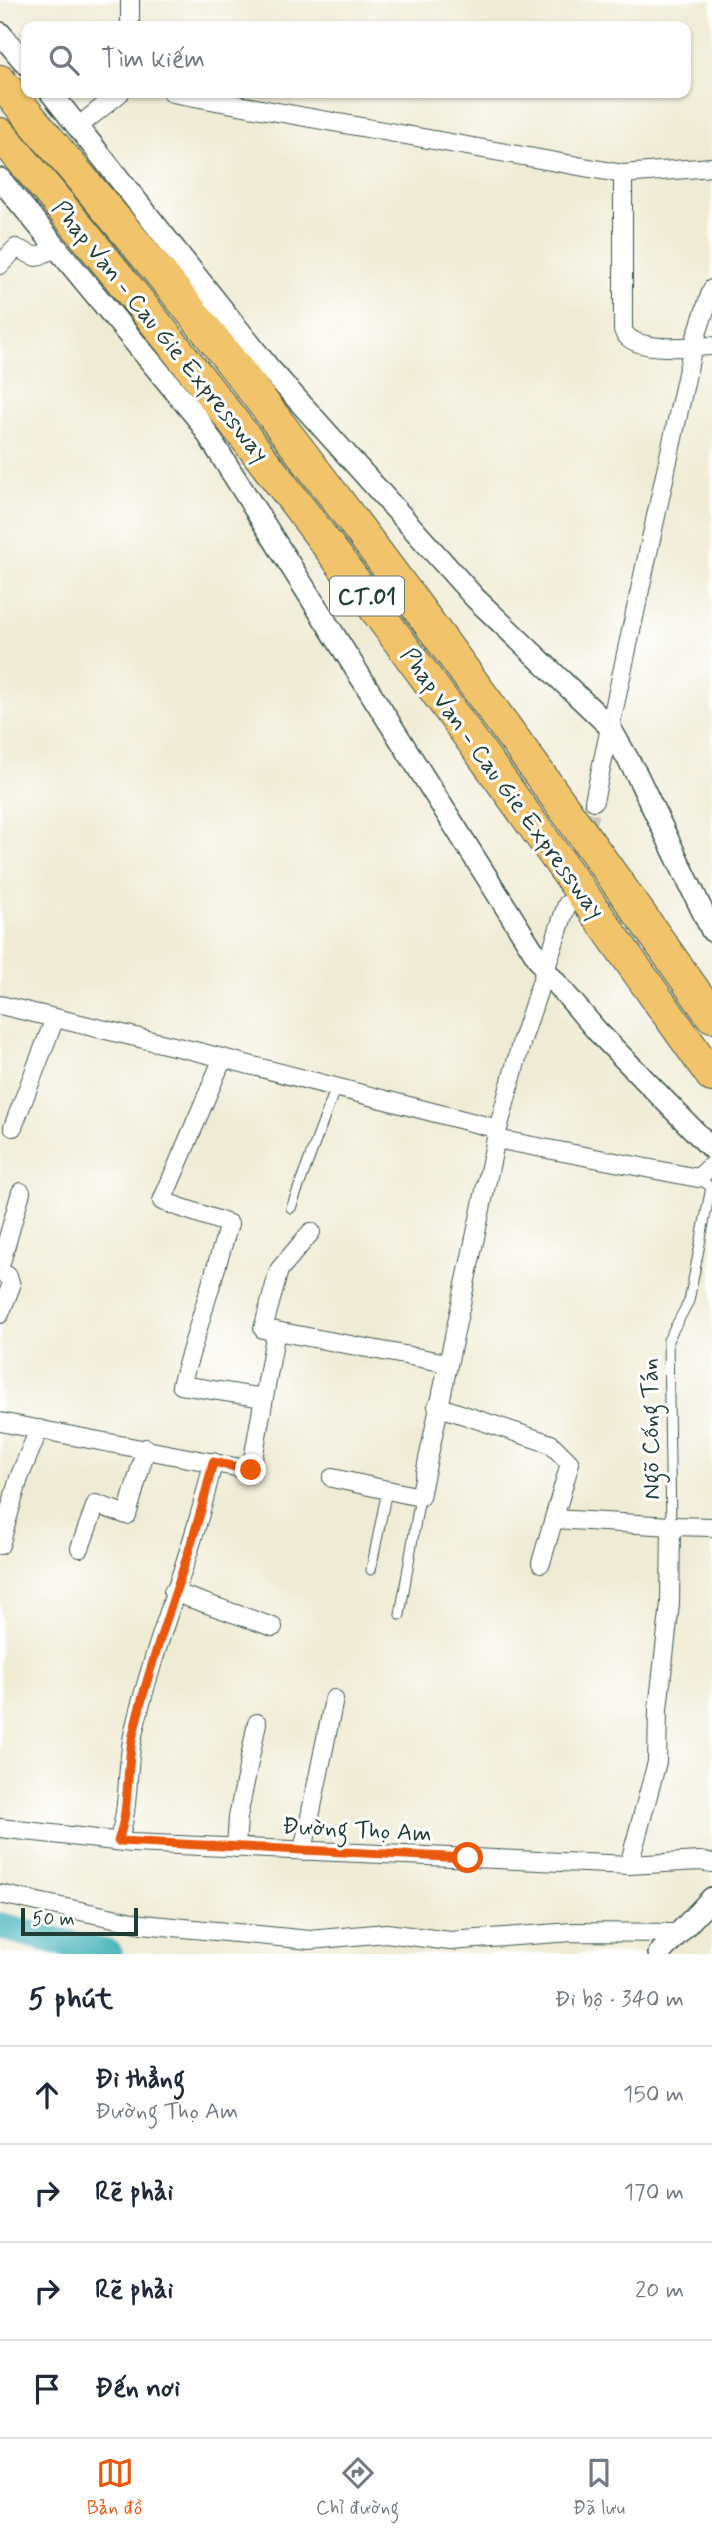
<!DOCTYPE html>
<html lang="vi">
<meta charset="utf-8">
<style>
:root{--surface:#fff;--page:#f6f6f7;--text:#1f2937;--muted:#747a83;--line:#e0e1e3;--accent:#ea580c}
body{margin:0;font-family:Mynerve,sans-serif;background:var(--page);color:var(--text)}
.scale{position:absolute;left:21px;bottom:18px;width:117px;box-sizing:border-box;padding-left:7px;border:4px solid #1f3d34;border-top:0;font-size:19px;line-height:24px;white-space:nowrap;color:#1f3d34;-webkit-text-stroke:5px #fff;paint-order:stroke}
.stop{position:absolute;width:21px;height:21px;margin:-16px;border:5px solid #ea580c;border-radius:50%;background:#fff}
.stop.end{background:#ea580c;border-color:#fff;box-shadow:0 2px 7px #0008}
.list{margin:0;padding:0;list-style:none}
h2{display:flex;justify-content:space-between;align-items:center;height:91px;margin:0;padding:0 28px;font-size:30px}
h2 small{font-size:23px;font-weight:400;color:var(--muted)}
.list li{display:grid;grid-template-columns:46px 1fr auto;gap:21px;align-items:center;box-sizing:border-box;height:98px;padding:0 28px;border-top:2px solid var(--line)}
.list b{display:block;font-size:26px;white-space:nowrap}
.list p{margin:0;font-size:23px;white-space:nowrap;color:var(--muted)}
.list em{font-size:23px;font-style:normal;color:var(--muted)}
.icon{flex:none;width:38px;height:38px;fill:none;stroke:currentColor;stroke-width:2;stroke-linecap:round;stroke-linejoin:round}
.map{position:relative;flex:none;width:712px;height:1954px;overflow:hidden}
.search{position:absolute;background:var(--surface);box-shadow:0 2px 5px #0004;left:21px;right:21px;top:21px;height:77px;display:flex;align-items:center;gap:18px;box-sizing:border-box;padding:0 24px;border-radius:14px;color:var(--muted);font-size:26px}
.sheet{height:483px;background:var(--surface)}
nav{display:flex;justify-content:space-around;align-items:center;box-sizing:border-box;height:98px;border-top:2px solid var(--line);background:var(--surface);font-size:19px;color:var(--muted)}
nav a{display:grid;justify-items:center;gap:4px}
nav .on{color:var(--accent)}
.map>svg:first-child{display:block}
</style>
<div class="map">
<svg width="712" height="1954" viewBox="0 0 712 1954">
<rect width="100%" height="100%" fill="#fff"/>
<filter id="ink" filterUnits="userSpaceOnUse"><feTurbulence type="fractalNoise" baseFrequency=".0143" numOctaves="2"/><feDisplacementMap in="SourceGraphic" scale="14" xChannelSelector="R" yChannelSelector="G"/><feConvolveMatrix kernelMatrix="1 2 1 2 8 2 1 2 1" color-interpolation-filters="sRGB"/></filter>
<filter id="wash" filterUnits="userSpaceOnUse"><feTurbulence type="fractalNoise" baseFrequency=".00686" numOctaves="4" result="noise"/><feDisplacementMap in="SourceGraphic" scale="28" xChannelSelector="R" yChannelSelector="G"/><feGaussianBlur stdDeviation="1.57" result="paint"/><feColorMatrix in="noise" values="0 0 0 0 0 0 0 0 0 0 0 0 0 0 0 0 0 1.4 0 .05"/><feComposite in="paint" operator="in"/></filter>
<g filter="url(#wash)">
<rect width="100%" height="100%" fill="#efebd4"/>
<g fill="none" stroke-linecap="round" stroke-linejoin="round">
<path stroke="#41b1b8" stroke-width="28" d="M0,1926l109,28"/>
</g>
</g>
<g filter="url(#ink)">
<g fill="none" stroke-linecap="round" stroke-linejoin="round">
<path stroke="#c5c8b4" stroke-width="18" stroke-dasharray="18 9" stroke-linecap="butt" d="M572,882l22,-81"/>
<g stroke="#3e574c" stroke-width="11">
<g id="service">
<path d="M291,1208l45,-121"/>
<path d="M671,1526l-3,-186 21,-39 22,-114 -13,-9"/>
<path d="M371,1570l16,-80"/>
<path d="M400,1615l20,-118"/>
</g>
</g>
<g stroke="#3e574c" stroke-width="20">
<g id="minor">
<path d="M130,26v-26"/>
<path d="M172,93l451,81 89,-7"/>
<path d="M79,126l41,-33"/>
<path d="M623,174v156c9,24 66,16 89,16"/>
<path d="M0,265l16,-17 20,9 20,-9"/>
<path d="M594,801l99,-455 19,-57"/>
<path d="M0,1005l203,48 295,76"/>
<path d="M223,1058l-61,143 67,23 -48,161 83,13"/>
<path d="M13,1127l42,-109"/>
<path d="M496,1139l202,39 14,-13"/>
<path d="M0,1266l21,-74"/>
<path d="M0,1272l8,4 3,10 -11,28"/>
<path d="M276,1331l171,32"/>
<path d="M437,1406l114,38 19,19 -29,100"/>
<path d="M0,1422l251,48 25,-139 -13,-2 16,-59 32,-38"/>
<path d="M332,1478l88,19 78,-368 24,-89 45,-136"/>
<path d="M554,1519l117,7"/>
<path d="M0,1545l19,-67 20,-49"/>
<path d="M80,1548l16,-44 31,11 19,-67"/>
<path d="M173,1592l100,35"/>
<path d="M0,1828l132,15 497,22 71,-4 12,2"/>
<path d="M118,1841c12,-32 8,-72 15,-106 21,-93 60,-180 80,-273"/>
<path d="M236,1848l2,-31 19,-94"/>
<path d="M303,1851l31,-152"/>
<path d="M629,1865l28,-103 1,-53 12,-105 1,-78 41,1"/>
<path d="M0,1894l142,30 168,16 76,-7 64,8 122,-9 106,1"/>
</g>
</g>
<g stroke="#3e574c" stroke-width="24">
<g id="tertiary">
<path d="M0,33l26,31"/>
<path d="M51,93l218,275 206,230 134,128 28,49 75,156"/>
<path d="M0,179l198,240 348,552 51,60 115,118"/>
<path d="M659,1954l53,-56"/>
</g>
</g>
<g stroke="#3e574c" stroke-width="34">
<g id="motorway">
<path d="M0,81c70,85 143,169 211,255 174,222 339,450 501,680"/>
<path d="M0,134c256,300 484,621 712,942"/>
</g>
</g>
<use href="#service" stroke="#fff" stroke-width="9"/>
<use href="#minor" stroke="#fff" stroke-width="18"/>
<use href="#tertiary" stroke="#fff" stroke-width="21"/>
<use href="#motorway" stroke="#f1c36a" stroke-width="32"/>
</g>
</g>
<g fill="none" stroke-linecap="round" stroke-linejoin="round" filter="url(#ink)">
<path stroke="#ea580c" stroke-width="9" d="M251,1470l-38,-8c-20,93 -59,180 -80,273 -7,34 -3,74 -15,106l350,17"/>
</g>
<g text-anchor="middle" stroke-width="6" stroke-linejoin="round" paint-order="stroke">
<rect fill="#fff" stroke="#627771" stroke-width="2" x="330" y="576.5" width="74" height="39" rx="5"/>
<g font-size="23" font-weight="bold" fill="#1f3d34">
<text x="367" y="604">CT.01</text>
</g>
<g font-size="24" fill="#1f3d34" stroke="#fff">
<text transform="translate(161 331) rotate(51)" y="8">Phap Van - Cau Gie Expressway</text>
<text transform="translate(503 783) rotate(54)" y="8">Phap Van - Cau Gie Expressway</text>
<text transform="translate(650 1429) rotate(-91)" y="8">Ngõ Cống Tán</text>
<text transform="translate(357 1829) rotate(3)" y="8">Đường Thọ Am</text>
</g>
</g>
</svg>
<div class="scale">50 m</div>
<div class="stop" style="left:468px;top:1858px"></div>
<div class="stop end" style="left:251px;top:1470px"></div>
<div class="search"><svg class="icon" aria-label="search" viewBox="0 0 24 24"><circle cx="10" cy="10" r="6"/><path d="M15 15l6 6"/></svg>Tìm kiếm</div>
</div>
<section class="sheet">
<h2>5 phút<small>Đi bộ · 340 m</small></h2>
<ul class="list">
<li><svg class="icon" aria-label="ahead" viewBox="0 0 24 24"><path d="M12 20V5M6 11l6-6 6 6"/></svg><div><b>Đi thẳng</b><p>Đường Thọ Am</p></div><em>150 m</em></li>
<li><svg class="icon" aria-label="right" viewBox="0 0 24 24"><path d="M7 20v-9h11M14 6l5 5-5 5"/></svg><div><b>Rẽ phải</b></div><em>170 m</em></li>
<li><svg class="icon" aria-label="right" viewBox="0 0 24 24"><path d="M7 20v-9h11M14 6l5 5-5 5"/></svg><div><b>Rẽ phải</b></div><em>20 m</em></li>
<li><svg class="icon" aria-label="arrive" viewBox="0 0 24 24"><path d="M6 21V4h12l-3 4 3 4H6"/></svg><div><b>Đến nơi</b></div></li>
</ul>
</section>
<nav>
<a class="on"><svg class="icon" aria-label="map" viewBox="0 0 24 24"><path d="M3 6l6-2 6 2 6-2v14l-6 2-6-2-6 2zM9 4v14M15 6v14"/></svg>Bản đồ</a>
<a><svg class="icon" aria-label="directions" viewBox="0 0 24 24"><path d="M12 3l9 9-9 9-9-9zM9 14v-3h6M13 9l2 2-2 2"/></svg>Chỉ đường</a>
<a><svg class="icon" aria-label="saved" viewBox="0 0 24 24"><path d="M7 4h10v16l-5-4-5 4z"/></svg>Đã lưu</a>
</nav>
